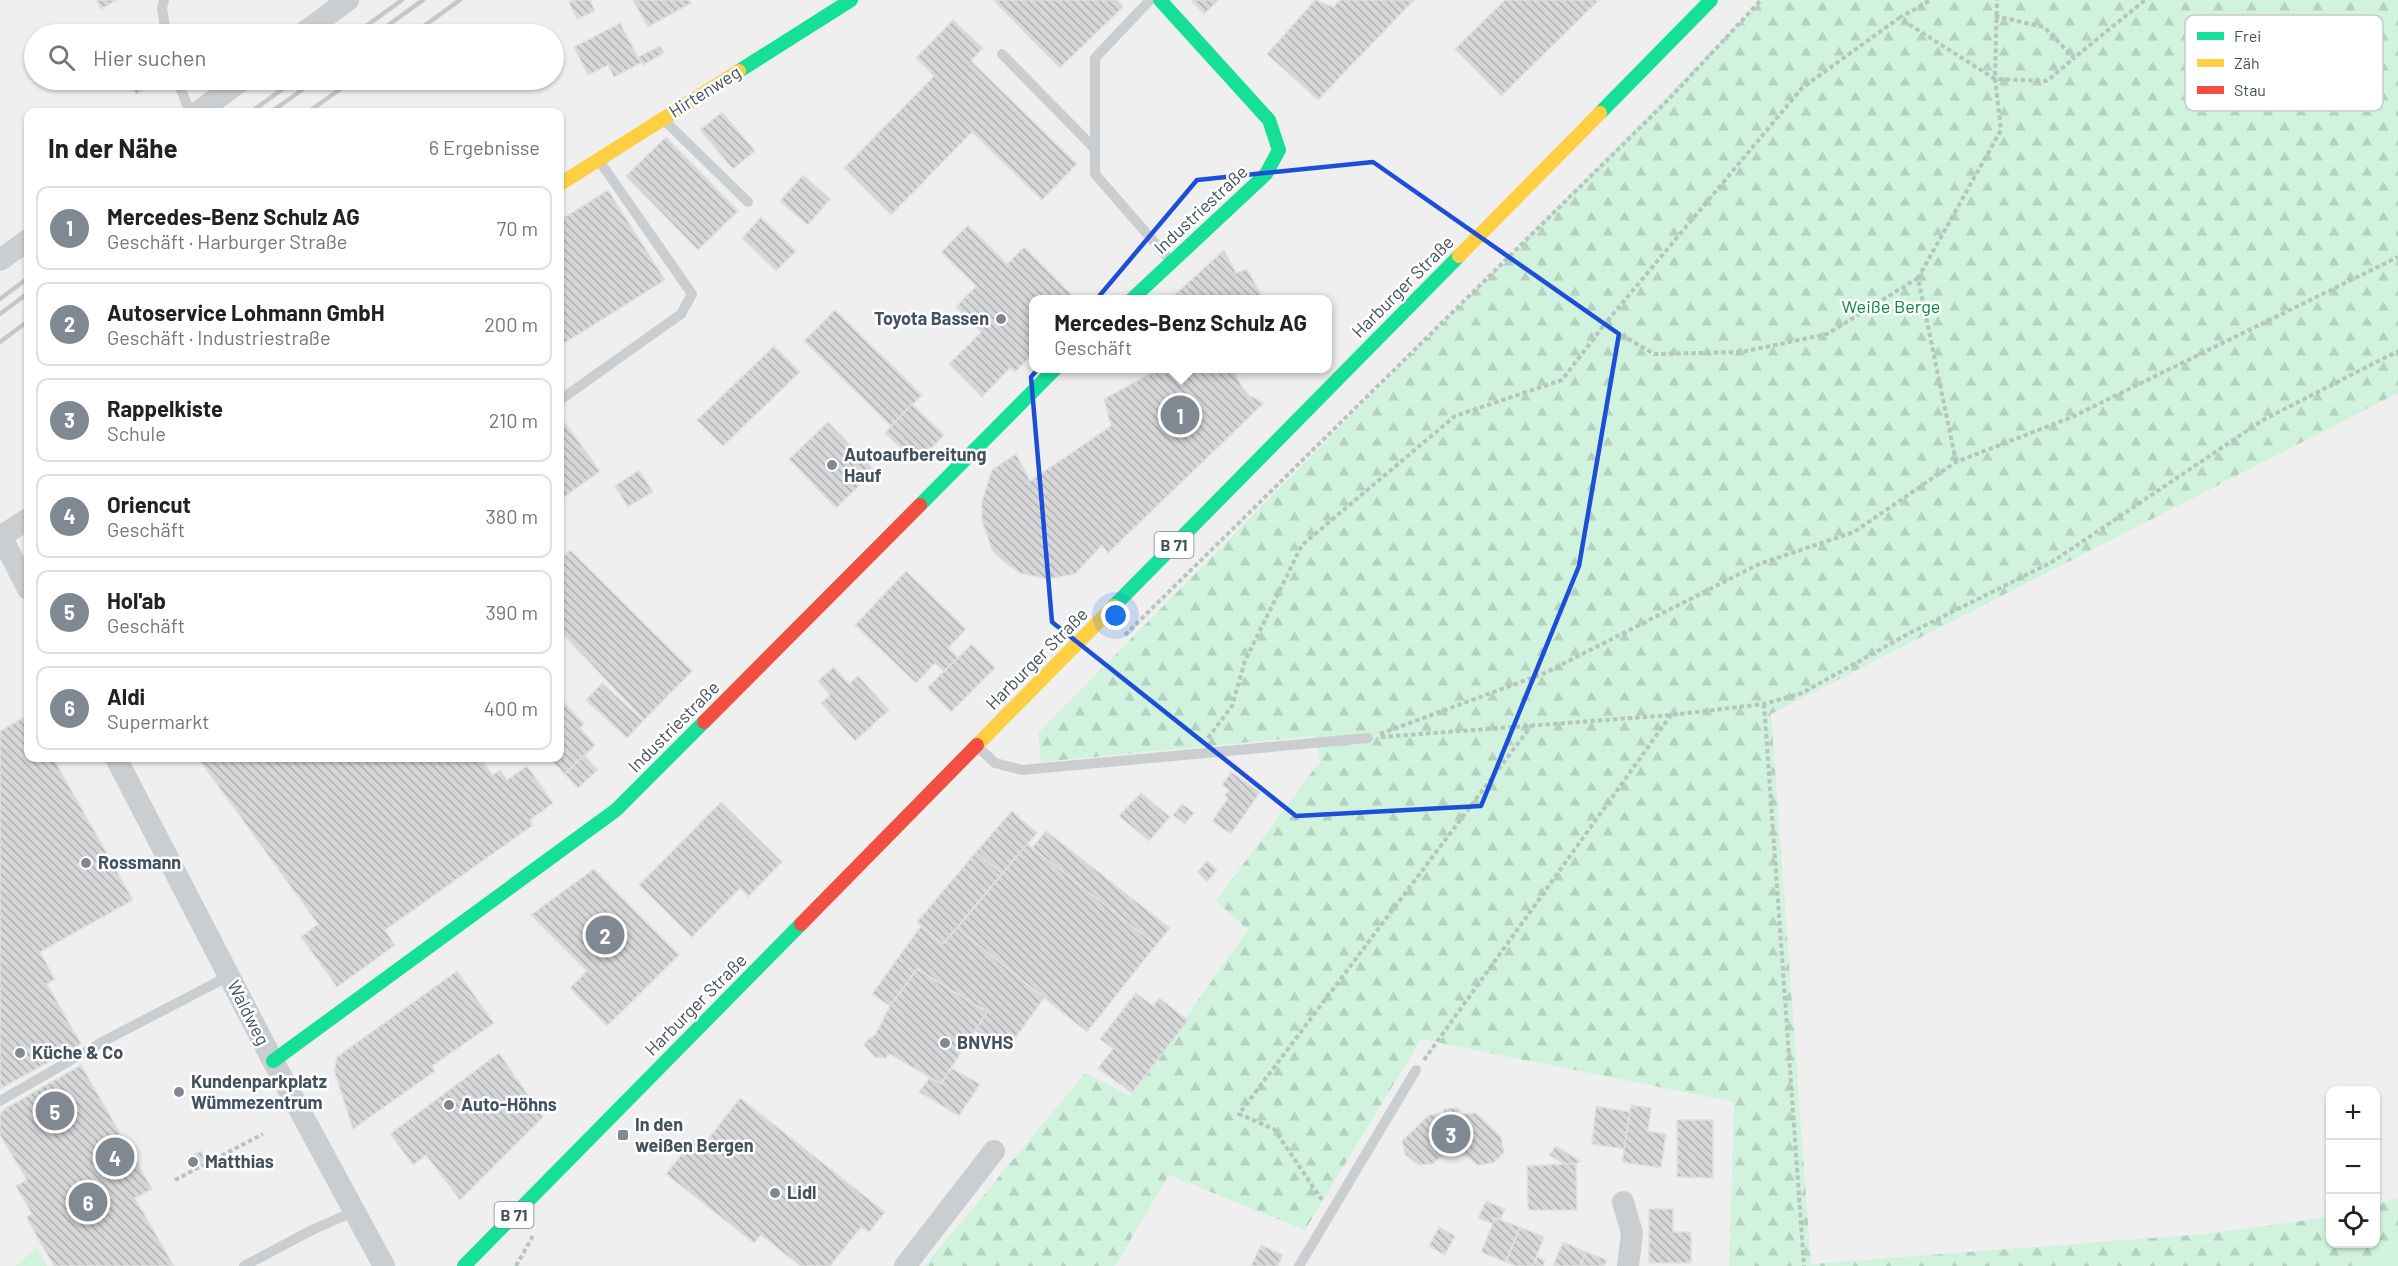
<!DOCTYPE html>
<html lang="de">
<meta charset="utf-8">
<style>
:root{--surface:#fff;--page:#f6f6f6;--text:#222;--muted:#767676;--line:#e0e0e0;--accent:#808891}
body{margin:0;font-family:Barlow,sans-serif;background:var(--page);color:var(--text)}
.controls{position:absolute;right:18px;bottom:18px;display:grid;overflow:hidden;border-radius:12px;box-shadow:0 2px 4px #0004}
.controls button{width:54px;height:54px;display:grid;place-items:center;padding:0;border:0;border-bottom:2px solid var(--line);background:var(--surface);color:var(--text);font:30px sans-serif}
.you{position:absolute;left:1116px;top:616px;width:21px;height:21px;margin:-15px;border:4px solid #fff;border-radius:50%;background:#1a73e8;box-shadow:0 0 0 9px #1a73e833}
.badge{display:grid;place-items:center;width:39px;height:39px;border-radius:50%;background:var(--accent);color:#fff;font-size:20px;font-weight:700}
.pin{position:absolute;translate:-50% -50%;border:3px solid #fff;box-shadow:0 2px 6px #0006}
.popup{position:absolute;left:1029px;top:295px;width:303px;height:78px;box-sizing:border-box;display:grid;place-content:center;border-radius:12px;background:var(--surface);filter:drop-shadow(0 2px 4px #0005);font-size:20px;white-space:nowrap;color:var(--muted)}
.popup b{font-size:22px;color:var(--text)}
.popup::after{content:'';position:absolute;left:50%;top:100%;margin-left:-12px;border:12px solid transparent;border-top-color:var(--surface)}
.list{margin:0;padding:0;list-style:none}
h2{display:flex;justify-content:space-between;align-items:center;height:78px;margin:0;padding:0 24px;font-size:26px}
h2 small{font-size:20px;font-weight:400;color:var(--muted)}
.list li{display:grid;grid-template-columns:39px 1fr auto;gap:18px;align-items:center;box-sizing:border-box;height:84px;margin:0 12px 12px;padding:0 12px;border:2px solid var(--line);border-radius:12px}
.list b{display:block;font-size:22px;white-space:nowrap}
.list p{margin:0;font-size:20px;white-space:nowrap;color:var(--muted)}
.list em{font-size:20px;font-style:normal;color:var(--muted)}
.icon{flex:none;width:33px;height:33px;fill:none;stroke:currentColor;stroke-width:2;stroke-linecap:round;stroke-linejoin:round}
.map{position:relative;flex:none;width:2398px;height:1266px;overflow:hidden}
.search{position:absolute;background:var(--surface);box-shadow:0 2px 4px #0004;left:24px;top:24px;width:540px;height:66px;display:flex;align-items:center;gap:15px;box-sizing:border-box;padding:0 21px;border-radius:33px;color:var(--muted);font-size:22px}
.panel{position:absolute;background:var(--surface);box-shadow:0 2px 4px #0004;left:24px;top:108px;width:540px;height:654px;border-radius:12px}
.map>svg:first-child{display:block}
</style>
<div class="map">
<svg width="2398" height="1266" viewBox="0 0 2398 1266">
<defs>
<pattern id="forest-firs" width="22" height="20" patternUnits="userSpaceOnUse" patternTransform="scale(1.5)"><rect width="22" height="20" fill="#d1f2dd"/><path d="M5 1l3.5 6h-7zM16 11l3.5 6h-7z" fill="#b5d1c0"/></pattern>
<pattern id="building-back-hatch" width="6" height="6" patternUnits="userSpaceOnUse" patternTransform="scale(1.5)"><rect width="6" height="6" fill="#d7d7d9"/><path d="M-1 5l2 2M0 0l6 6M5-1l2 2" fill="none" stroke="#b0b1b3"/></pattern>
</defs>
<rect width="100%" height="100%" fill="#f0efef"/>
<g fill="#d1f2dd">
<path d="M37,1248l10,18h-32z"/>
<path d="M2398,1251v15h-48l2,-1z"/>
</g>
<path fill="url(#forest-firs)" d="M1762,0h636v393l-627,321 40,550 395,-30 124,-17v27h46v-39l22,-7v53l-48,15h-621l5,-164 -313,-63 -116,191 -136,-55 -54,91h-190l160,-193 45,23 118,-166 -32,-29 104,-140 -5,-25 -274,26 -3,-29z"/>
<g fill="url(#building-back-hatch)" stroke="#e1e1e2" stroke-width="1.5">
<path d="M96,0h21l-16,9z"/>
<path d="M573,0h17l5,11 -18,8 -8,-17z"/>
<path d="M633,0h56l2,3 -43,24z"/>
<path d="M993,0h124l6,7 -63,61z"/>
<path d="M1191,0h28l-15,14z"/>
<path d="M1315,0l18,7 7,-7h74l-96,100 -51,-46z"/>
<path d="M1505,0h94l-98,96 -46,-47z"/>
<path d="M953,20l30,28 -12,13 106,103 -35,36 -70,-68 -81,83 -47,-47 90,-92 -18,-18z"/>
<path d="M620,23l21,40 -27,14 -6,-12 -20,10 -14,-28z"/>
<path d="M660,46l4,7 -21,12 -5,-8z"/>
<path d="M128,80h35l-27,14z"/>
<path d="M722,112l33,39 -22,18 -33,-39z"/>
<path d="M666,137l72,74 -40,39 -72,-74z"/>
<path d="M803,175l27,24 -22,26 -28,-24z"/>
<path d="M608,190l57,90 -105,66v-126z"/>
<path d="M761,217l35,34 -20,20 -34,-33z"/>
<path d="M968,225l39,39 17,-17 53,53h-44v54l-18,18 -5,-4 -28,29 -33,-33 32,-32 -25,-25 20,-21 -35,-34z"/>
<path d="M1224,250l12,23 11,-4 17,31h-95z"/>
<path d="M835,310l87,85 -31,31 -87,-85z"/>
<path d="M774,346l26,26 -77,74 -26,-26z"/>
<path d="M1160,368h76l-3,2 9,17 8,9 14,7 -156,150 -6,-8 -27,29 -28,5 -27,-6 -16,-11 -12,-12 -10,-29v-20l10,-31 24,-16 14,27 81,-55 -7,-27z"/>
<path d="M912,404l32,31 -27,28 -32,-30z"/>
<path d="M828,422l47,49 -39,37 -47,-49z"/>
<path d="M565,423l35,48 -40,29v-72z"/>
<path d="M639,470l14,22 -25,15 -13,-21z"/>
<path d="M570,550l122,121 -48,49 -84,-89v-70z"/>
<path d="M906,571l60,58 -18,19 10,10 -14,13 -9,-8 -19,20 -61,-58z"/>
<path d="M972,644l23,24 -44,44 -24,-24z"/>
<path d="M834,667l15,17 9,-8 31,34 -34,31 -34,-38 9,-8 -12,-14z"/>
<path d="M602,683l41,38 -16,17 -41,-38z"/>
<path d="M560,698l24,26 -4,4 15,17 -30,29 -16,-16h11z"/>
<path d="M28,715v43h25l80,142 -93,52 15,27 -8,5 34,60 -81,45v-358z"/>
<path d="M584,755l14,15 -20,18 -13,-14z"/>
<path d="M198,758h282l13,17 7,-5 7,10 20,-14 26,37 -23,17 3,5 -148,105 10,15 -58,42 -36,-50 17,-13z"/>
<path d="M1231,772l29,20 -29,42 -19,-13 16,-23 -3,-3 4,-5 -7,-5z"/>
<path d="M1141,793l29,24 -21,24 -30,-25z"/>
<path d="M721,802l61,60 -34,35 -8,-9 -48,49 -53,-52z"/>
<path d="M1182,804l12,9 -9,11 -12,-9z"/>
<path d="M1012,811l25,22 -35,41 -26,-22z"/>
<path d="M1046,831l124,97 -14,17 -124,-97z"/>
<path d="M1027,844l129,101 -69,87 -130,-104z"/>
<path d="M976,852l26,22 -59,70 -26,-22z"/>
<path d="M1207,861l10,9 -10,12 -10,-10z"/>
<path d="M594,869l85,86 -72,71 -37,-38 17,-17 -56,-56z"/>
<path d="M921,926l22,18 14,-16 87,70 -33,46 -23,-3 -13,-11 12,-18 -70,-43 -27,37 -18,-12z"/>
<path d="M917,969l70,43 -46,72 -51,-30 -5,4 -10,-1 -11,-12 3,-5 8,-5 15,-29z"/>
<path d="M457,971l37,52 -62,43 3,5 -82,58 -19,-59 3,-13z"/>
<path d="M1136,993l17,13 6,-8 29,22 -56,73 -34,-25 15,-19 -13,-10z"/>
<path d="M499,1053l44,64 -83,83 -34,-45 -13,10 -23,-31z"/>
<path d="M81,1065l71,124 -17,9 39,68h-120l-28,-49 6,-3 -16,-28 11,-6 -27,-45v-21l6,-6z"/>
<path d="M951,1068l29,16 -21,32 -40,-24 11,-15 11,7z"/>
<path d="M740,1098l145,114 -16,20 -8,-5 -31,39h-30l-39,-31 -7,8 -88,-69 27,-34 9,7z"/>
<path d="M1631,1105l20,3 -3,23 18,3 -5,34 -39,-6z"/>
<path d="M1596,1106l34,6 -6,37 -32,-5z"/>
<path d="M1459,1108v6l17,-1 25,24 3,16 -11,10 -15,2 -14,-10 -22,1 -10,8 -14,1 -13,-11 -3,-13 27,-26 15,-1v-5z"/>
<path d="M1677,1120h36v58l-36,-1z"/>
<path d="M1556,1146l24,15 -4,3h-12l-15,-9z"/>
<path d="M201,1151l5,10 -6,3 -6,-10z"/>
<path d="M193,1155l5,11 -6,3 -5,-11z"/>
<path d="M1564,1164h12l1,46h-49l-1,-44z"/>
<path d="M1486,1201l19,8 -5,11 -5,-2 -2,6 -15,-6z"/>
<path d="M1649,1209h24v23h18v31h-42z"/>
<path d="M1495,1218l25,9 -14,35 -25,-10z"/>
<path d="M1439,1227l16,9 -10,19 -16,-9z"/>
<path d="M1520,1227l24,10 -11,29h-16l-11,-4z"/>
<path d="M1563,1242l23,10 -6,14h-27z"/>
<path d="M1261,1245l22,10 -5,11h-27z"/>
<path d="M1586,1252l21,8 -3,6h-24z"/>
<path d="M1537,1257l8,3 -2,6h-10z"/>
</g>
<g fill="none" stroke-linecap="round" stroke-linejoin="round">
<g stroke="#b6c5c0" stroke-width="4" stroke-dasharray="4.5 3" stroke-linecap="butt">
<path d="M1995,16l49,11 30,31 71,-58"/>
<path d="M1899,18l32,-18"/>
<path d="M1918,278l-91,56 -85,18 -88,2 -50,-29 198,-237 97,-70 96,61 52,2 27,-23"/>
<path d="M1956,462l-38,-184 83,-148 -6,-51 2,-79"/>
<path d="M1125,635l543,-535 93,-100"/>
<path d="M1764,704l40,562"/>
<path d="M1380,734l165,-61 214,-109 95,-32 102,-70 116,-45 326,-160"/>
<path d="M1381,737l290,-22 93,-11 38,-11 106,-59 144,-72 211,-142 135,-69"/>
<path d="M1208,738l24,-32 13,-45 57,-116 153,-129 107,-36 42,-55"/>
<path d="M1424,1060l247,-345"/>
<path d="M175,1180l88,-46"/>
<path d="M1322,1200l-48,-71 -35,-15 292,-388"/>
<path d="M516,1266l18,-32"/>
</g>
<g stroke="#cbced0" stroke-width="10">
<path d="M164,0l-2,8 4,26"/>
<path d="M1150,0l-55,58v116l74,85"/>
<path d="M1002,54l93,95"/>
<path d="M177,80l13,32"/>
<path d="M665,121l83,81"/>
<path d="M560,400l121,-86 11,-20 -92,-132"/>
<path d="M978,747l17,16 27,7 346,-32"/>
<path d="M0,1101l104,-60 125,-65"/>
<path d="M244,1266l68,-36 41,-18"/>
<path d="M1299,1266l117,-196"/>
</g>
<g stroke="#cbced0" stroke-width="22">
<path d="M302,34l46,-34"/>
<path d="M198,112l44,-32"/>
<path d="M0,260l28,-20"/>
<path d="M1,536l27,53"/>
<path d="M0,537l28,-18"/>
<path d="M116,758l157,303 111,205"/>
<path d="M1623,1202l9,31 -4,33"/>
<path d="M905,1266l89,-115"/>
</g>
<g stroke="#16e098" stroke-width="14">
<path d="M739,71l112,-71"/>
<path d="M1600,113l111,-113"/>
<path d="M1131,300l135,-126 13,-24 -10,-30 -109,-120"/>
<path d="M920,505l136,-137"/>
<path d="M1114,606l345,-350"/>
<path d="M273,1061l343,-251 88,-88"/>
<path d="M464,1266l337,-342"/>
</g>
<g stroke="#ffcf43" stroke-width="14">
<path d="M560,184l179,-113"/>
<path d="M1459,256l141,-143"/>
<path d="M977,745l137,-139"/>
</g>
<g stroke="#f24e42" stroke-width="14">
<path d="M704,722l216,-217"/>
<path d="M801,924l176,-179"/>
</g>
<g stroke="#c5c7c9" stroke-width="4.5">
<path d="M355,34l47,-34"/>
<path d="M376,34l47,-34"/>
<path d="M413,34l47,-34"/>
<path d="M251,112l44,-32"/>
<path d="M271,112l45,-32"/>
<path d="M308,112l45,-32"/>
<path d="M0,299l28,-21"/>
<path d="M0,314l28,-21"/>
<path d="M0,342l28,-21"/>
</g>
</g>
<path fill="none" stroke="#1d4ed8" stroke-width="4.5" stroke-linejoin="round" d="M1373,162l246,172 -40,232 -98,240 -185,10 -244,-194 -21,-245 166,-197z"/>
<g fill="#808891" stroke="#fff" stroke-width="2">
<circle cx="1001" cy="319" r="6"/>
<circle cx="832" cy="465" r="6"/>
<circle cx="86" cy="863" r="6"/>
<circle cx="945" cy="1043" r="6"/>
<circle cx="20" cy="1053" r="6"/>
<circle cx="179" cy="1092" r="6"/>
<circle cx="449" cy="1105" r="6"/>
<rect x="617" y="1129" width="12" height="12" rx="3"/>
<circle cx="193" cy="1162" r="6"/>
<circle cx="775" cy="1193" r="6"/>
</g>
<g text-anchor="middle" stroke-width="5" stroke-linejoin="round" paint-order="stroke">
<g fill="#fff" stroke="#7c858e" stroke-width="1.5">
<rect x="1154.5" y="532" width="39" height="26" rx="4.5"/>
<rect x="494.5" y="1202" width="39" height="26" rx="4.5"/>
</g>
<g font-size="16" font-weight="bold" fill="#44515e">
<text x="1174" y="551">B 71</text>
<text x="514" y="1221">B 71</text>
</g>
<g font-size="18" fill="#44515e" stroke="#fff">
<text transform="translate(705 92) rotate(-32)" y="6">Hirtenweg</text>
<text transform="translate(1201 210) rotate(-43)" y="6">Industriestraße</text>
<text transform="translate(1403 287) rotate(-45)" y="6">Harburger Straße</text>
<text transform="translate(1037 659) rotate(-45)" y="6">Harburger Straße</text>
<text transform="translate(674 727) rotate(-45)" y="6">Industriestraße</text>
<text transform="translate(696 1005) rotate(-45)" y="6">Harburger Straße</text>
<text transform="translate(248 1013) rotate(63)" y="6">Waldweg</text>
</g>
<g font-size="18" fill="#0b8349" stroke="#fff">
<text x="1891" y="313">Weiße Berge</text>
</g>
<g font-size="18" font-weight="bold" fill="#44515e" stroke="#fff" text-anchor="start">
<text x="989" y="325" text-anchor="end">Toyota Bassen</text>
<text x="844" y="461">Autoaufbereitung<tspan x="844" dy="21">Hauf</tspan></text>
<text x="98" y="869">Rossmann</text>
<text x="957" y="1049">BNVHS</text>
<text x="32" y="1059">Küche &amp; Co</text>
<text x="191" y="1088">Kundenparkplatz<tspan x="191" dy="21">Wümmezentrum</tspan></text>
<text x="461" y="1111">Auto-Höhns</text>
<text x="635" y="1131">In den<tspan x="635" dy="21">weißen Bergen</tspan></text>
<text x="205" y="1168">Matthias</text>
<text x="787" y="1199">Lidl</text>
</g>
</g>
<rect x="2185" y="15" width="198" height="96" rx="9" fill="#fff" stroke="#c7cbcf" stroke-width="1.5"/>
<rect x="2197" y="32" width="27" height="8" fill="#16e098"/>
<rect x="2197" y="59" width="27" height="8" fill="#ffcf43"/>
<rect x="2197" y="86" width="27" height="8" fill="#f24e42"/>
<g font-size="16" fill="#44515e">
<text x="2234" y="42">Frei</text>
<text x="2234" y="69">Zäh</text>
<text x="2234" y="96">Stau</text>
</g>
</svg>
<div class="controls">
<button>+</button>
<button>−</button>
<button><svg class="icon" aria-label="locate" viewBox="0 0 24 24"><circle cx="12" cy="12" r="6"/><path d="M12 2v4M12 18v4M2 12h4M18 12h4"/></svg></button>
</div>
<div class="you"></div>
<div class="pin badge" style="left:1180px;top:415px">1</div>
<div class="popup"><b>Mercedes-Benz Schulz AG</b>Geschäft</div>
<div class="pin badge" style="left:605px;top:935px">2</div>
<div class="pin badge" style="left:1451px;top:1134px">3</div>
<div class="pin badge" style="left:115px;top:1157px">4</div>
<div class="pin badge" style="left:55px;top:1111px">5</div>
<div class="pin badge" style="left:88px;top:1202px">6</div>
<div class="search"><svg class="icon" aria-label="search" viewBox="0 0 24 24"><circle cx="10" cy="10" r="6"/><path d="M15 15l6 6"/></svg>Hier suchen</div>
<section class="panel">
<h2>In der Nähe<small>6 Ergebnisse</small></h2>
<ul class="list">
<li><span class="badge">1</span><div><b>Mercedes-Benz Schulz AG</b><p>Geschäft · Harburger Straße</p></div><em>70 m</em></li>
<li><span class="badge">2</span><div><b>Autoservice Lohmann GmbH</b><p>Geschäft · Industriestraße</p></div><em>200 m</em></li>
<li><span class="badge">3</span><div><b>Rappelkiste</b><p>Schule</p></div><em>210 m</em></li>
<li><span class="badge">4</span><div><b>Oriencut</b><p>Geschäft</p></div><em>380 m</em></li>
<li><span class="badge">5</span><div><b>Hol'ab</b><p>Geschäft</p></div><em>390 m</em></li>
<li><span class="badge">6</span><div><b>Aldi</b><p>Supermarkt</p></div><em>400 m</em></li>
</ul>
</section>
</div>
